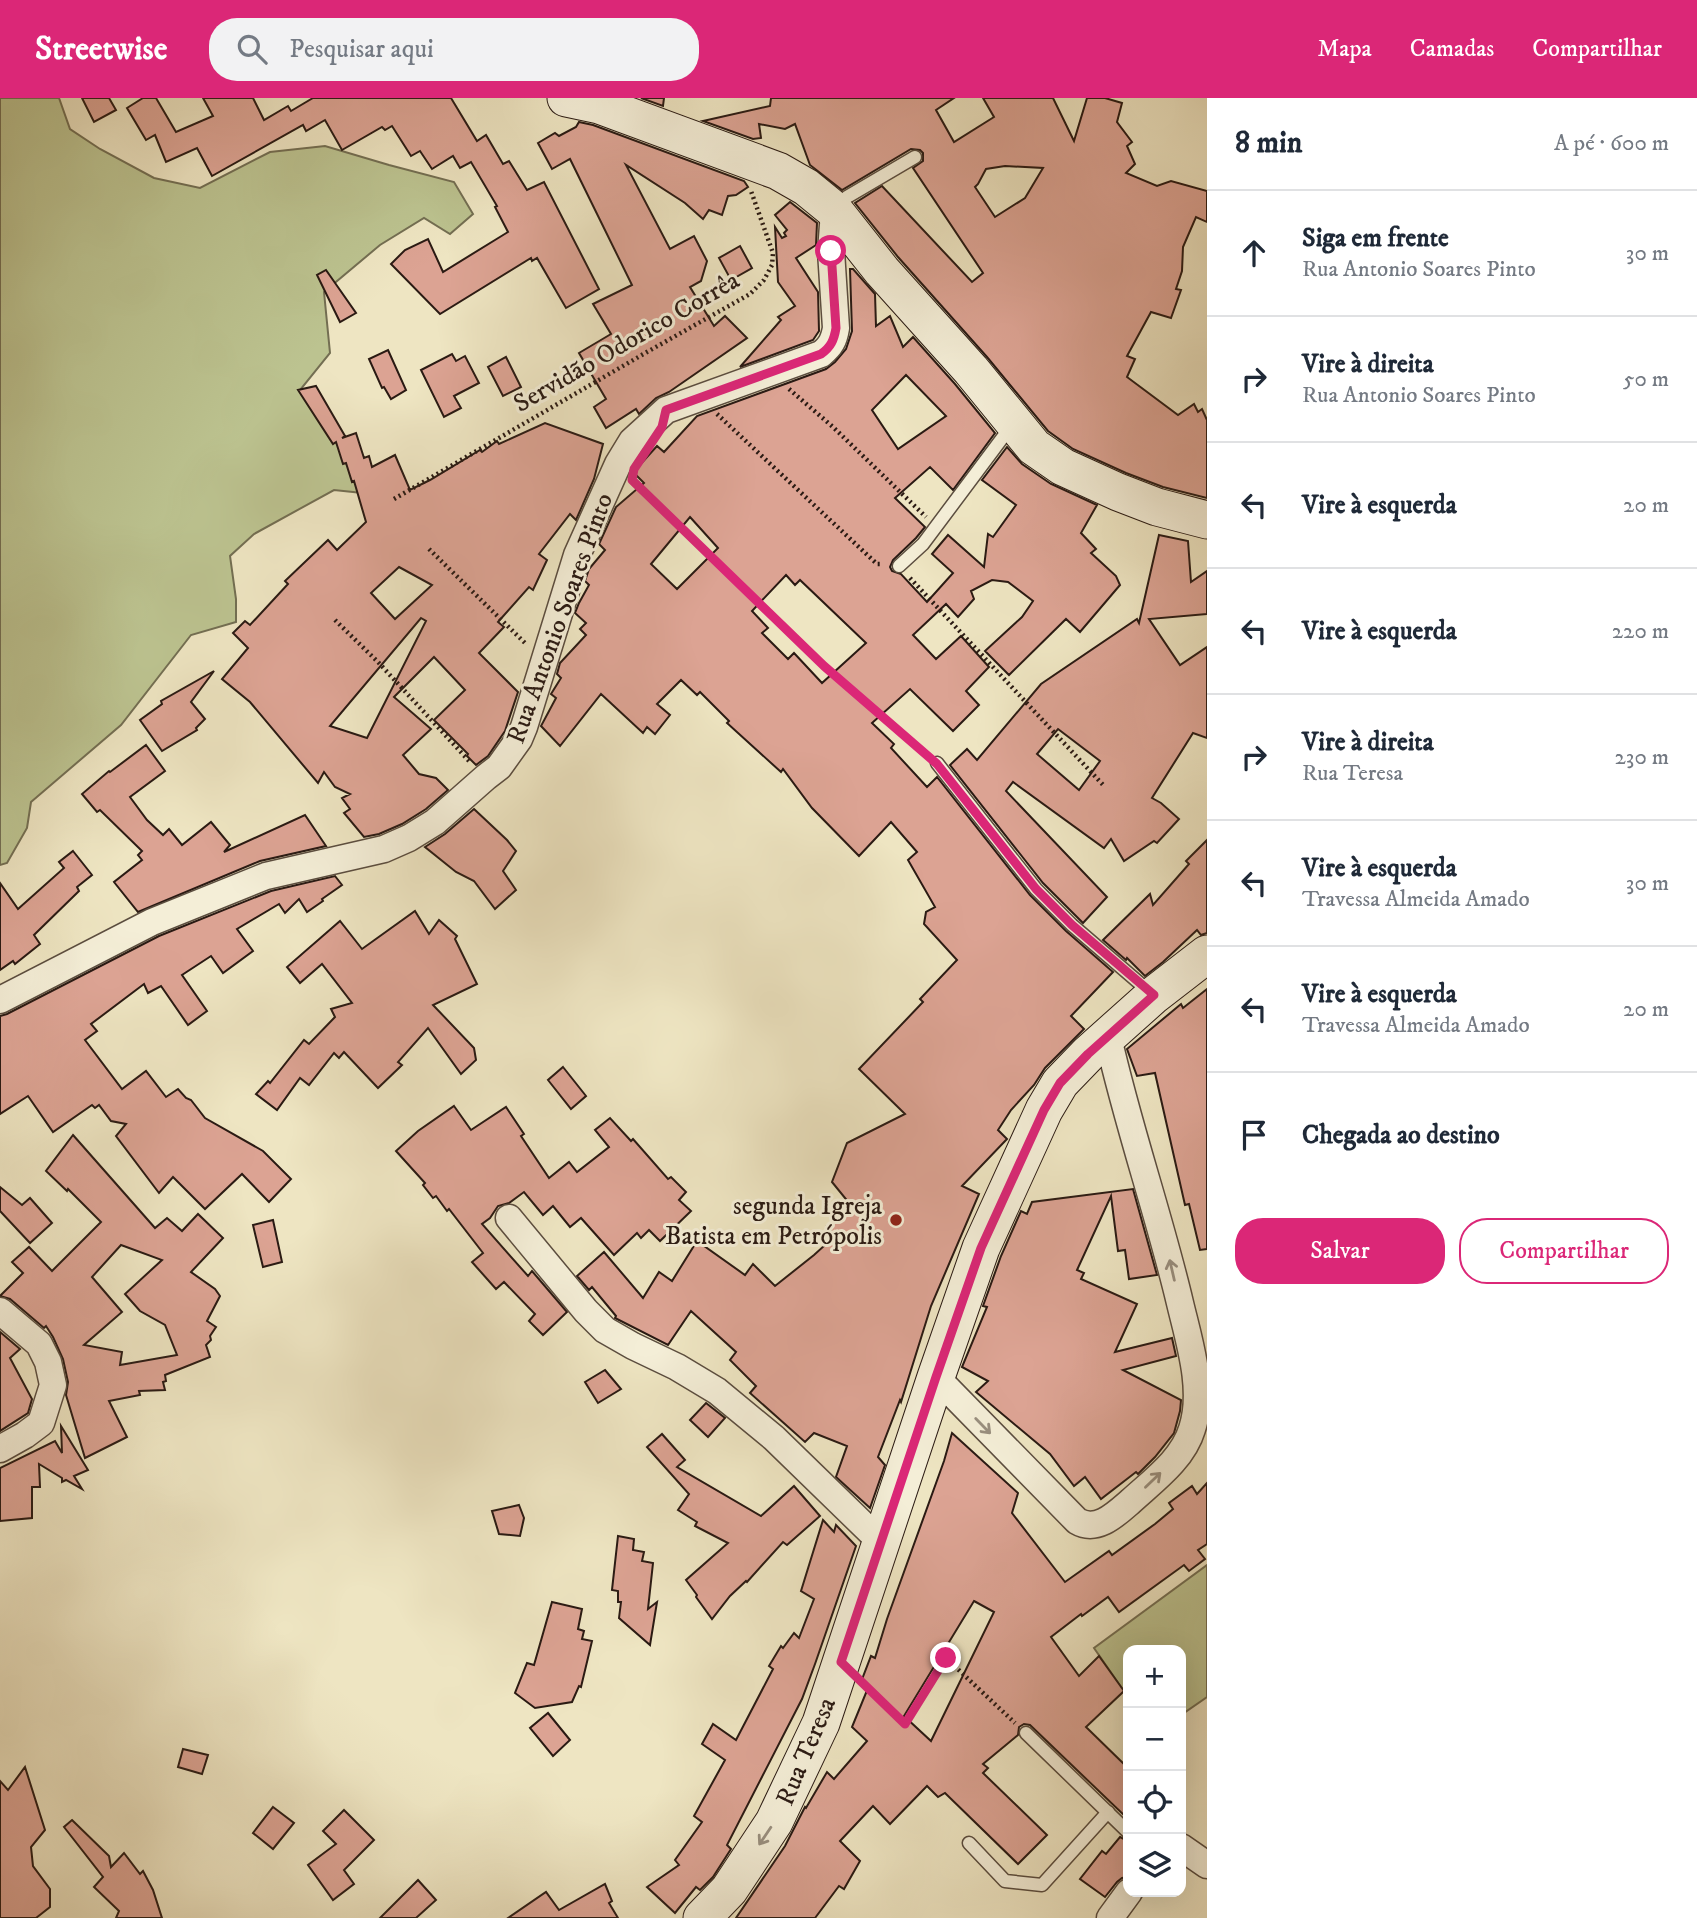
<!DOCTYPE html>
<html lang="pt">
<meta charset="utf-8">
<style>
:root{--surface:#fff;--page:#f2f2f3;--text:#1f2937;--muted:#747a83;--line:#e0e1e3;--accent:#db2777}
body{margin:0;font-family:"IM FELL DW Pica",serif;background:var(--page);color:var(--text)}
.controls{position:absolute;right:21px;bottom:21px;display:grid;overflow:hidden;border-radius:14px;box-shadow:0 7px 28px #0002}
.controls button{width:63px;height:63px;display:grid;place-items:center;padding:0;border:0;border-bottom:2px solid var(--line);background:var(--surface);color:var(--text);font:35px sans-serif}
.stop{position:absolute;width:21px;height:21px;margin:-16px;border:5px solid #db2777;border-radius:50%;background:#fff}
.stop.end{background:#db2777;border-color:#fff;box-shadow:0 2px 7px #0008}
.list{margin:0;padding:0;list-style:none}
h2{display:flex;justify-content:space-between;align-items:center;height:91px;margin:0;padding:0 28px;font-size:30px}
h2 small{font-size:23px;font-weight:400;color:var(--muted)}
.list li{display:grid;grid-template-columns:46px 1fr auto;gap:21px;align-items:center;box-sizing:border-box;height:126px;padding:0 28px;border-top:2px solid var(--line)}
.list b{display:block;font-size:26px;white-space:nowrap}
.list p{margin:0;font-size:23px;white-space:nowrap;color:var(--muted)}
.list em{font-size:23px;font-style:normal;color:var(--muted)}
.actions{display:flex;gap:14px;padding:21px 28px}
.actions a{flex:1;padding:16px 0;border:2px solid var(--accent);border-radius:28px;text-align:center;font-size:24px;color:var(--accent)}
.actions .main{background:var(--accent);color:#fff}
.icon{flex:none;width:38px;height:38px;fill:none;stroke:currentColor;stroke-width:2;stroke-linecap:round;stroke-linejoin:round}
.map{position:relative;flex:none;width:1207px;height:1820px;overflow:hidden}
header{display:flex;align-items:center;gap:42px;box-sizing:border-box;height:98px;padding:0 35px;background:var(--accent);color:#fff}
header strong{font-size:33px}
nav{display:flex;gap:38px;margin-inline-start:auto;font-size:24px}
.search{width:490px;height:63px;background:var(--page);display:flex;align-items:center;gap:18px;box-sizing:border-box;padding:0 24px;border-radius:28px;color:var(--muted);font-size:26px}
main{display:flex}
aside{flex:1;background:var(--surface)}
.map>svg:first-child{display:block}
</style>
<header>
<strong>Streetwise</strong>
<div class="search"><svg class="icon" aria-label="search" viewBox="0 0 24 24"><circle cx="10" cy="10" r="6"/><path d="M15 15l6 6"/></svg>Pesquisar aqui</div>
<nav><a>Mapa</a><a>Camadas</a><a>Compartilhar</a></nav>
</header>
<main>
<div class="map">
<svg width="1207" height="1820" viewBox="0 0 1207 1820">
<rect width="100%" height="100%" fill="#eee5c2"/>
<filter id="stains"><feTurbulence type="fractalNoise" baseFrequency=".00286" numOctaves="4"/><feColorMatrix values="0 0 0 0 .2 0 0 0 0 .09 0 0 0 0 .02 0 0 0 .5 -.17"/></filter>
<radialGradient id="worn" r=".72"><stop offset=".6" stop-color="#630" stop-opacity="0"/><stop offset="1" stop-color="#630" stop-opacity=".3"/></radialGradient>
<g fill="#bcc390" stroke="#736e52" stroke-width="2">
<path d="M0,0h59l11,31 30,20 54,29 46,10 70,-36 55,-6 64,19 65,17 19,32 -23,20 -26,-16 -44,27 -56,47 6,61 -30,37 45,63 18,40 -29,-3 -80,44 -24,22 6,43v23l-45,13 -70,90 -90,77 -4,26 -20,35 -7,2z"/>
<path d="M1207,1467v132l-26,18v-65h-53v47l-34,-49z"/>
</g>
<g fill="#dca393" stroke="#2a1a13" stroke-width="2" fill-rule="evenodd">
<path d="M82,0h27l7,12 -22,12z"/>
<path d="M143,0h13l20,34 37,-16 -10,-18h50l11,22 24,-14 3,5 22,-13h138l26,43 9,-6 17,29 6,-3 18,29 17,-8 55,107 -33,19 -29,-50 -5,3 -1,-3 -91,56 -49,-50 14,-14 23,-11 15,33 65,-40 -13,-25 2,-1 -26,-44 -11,6 -7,-12 -21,13 -12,-18 -9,5 -19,-30 -7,4 -3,-3 -40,23 -17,-30 -19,11 -3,-6 -91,51 -15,-28 -31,14 -11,-27 -9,5 -19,-32z"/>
<path d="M641,0h23l-1,8z"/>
<path d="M771,0h183l-18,12 18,32 40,-25 -11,-19h70l21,43 13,-43h18l17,5 -5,19 15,20 -5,4 8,18 -9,9 31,13 14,-5 36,10v31l-11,-5 -13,30 -1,24 -6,18 5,1 -10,28 -20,-6 -24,44 8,3 -8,18 51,38 16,-11 4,8 4,-3 5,11v78l-44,-11 -37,-14 -53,-24 -25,-18 -61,-74 -89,-100 -43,-54 27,-17 90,96 11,-9 -70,-105 10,-7v-8l-3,-3 -9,-1 -69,41 -32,-25 -15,-41 -10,5 -26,-5 2,14 -8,1 -50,-18 67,-15zM1005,68l38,2 -18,30 -30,19 -20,-30 3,-3 8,-15z"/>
<path d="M579,24l14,3 151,56 4,6 -12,8 -8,1 -6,19 -13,-5 -6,9 -18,-16 -59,-38 44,84 24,-13 13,25 -6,20 -11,6 24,39 11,-10 22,22 -78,54 -13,6 -17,16 -3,-5 -30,19 -12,-21 12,-8 -27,-46 32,-19 -18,-30 39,-19 -62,-126 -18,10 -14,-26 17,-10 4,3 17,-9z"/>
<path d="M790,104l27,21 -1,22 -20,13 22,34 1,39 -6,9 -73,27 41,-47 -3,-3 17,-11 -17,-24 -3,-55 7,11 4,-2 -2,-3 3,-3 -12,-15z"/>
<path d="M740,148l12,22 -21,12 -12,-22z"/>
<path d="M850,171h3l22,25 1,32 14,-10 13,31 10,-10 42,47 40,49 -42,57 -23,-23 -35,31 30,29 -9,11 -23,22 -3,7 2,4 9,3 26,28 26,-29 -21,-19 16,-19 36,32 4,-33 5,3 23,-32 -34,-25 25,-33 15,17 29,20 46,21 -16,28 15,16 -5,4 25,23 4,9 -40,47 -14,-13 -57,56 -24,-24 37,-34 11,-16 -25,-19 -16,-2 -21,11 3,8 -16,18 -12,-13 -33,31 23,24 25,-23 28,31 -23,24 13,14 -26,26 -43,-42 -38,34 22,21 -3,4 36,39 10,-10 93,118 36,36 47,41 -42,44 13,13 -39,39 -11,17 -23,25 -13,20 9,9 -45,47 17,8 -48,112 -30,96 -1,-2 -22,57 7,8 -15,43 -34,-31 11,-31 -33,-13 -9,9 -55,-49 6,-7 -26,-26 6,-8 -45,-41 -23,34 -53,-27 1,-2 -24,-29 -3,3 -12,-14 27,-24 39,46 16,-26 13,9 25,-40 48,34 8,-11 22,22 39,-31 21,-19 -8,-10 27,-17 -22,-27 15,-39 58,-29 -46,-45 64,-67 -3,-3 37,-39 -33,-36 2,-12 9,-5 -27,-47 9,-8 -26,-30 -32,34 -47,-48 -29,-39 -2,3 -54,-49 2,-2 -29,-29 -3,3 -16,-15 -24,24 13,11 -15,19 -8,-7 -4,6 -42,-39 -41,52 -19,-20 15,-28 -5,-4 10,-16 -4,-4 3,-11 26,-28 -6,-6 6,-6 -11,-10 4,-10 10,-18 -4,-4 4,-12 16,-19 -6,-6 17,-37 28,-24 -9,-9 3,-7 19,-21 7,6 33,-36 129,-47 9,-7 11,-13 6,-18zM906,277l40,41 -48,33 -26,-39zM690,419l28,31 -41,41 -26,-25zM786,477l9,10 5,-5 66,63 -44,40 -28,-30 -6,6 -26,-26 6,-5 -16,-17z"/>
<path d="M326,172l30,43 -16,9 -23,-47z"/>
<path d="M388,252l18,40 -15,9 -7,-12 -2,1 -13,-29z"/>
<path d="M452,256l4,7 9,-5 14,27 -25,13 7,12 -17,9 -23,-47z"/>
<path d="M506,259l15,30 -18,9 -15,-29z"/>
<path d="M316,288l29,50 -3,2 14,-5 8,25 5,-2 3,11 23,-12 15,35 20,-10 50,-30 2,2 15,-11 2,3 46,-21 58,21 -9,35 -18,41 -6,-6 -31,40 8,6 -14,30 -4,-3 -31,35 6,5 -25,26 39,39 -13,39 -17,25 -12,9 -9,-9 1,-2 -34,-34 31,-30 -31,-33 -40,40 37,32 -28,26 16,19 17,4 12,12 -22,19 -24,15 -23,10 -15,3 -20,-24 6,-4 -8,-11 8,-4 -15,-7 -11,-15 -6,11 -68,-81 -28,-23 26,-31 -15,-15 12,-12 5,4 38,-41 -3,-3 43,-41 9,10 29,-28 -12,-41 -2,1 -6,-19 -3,1 -7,-22 -3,2 -35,-54zM399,469l33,18 -37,34 -24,-26zM421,520l5,3 -59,117 -37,-12z"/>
<path d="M1159,437l29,6 3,41 16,-11v43l-58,5 31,46 27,-18v91l-14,-5 -41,65 9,5 18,16 -22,24 -3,-2 -30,20 -13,-22 -7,9 -91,-66 -7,9 101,106 -24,26 -40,-40 -93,-118 17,-16 10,11 64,-76 96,-65 2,4zM1058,631l42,32 -21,29 -42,-36z"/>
<path d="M214,573l-23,31 14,17 -9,9 1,2 -35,21 -22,-31 22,-16 -1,-3z"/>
<path d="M146,647l19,26 -35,26 17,23 16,15 6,-6 13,16 29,-23 19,23 -6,7 81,-37 21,31 -66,15 -122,51 -24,-30 28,-22 -4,-5 4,-4 -42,-41 -3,2 -15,-18 27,-23 1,1z"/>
<path d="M474,711l33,31 9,11 -13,20 13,19 -21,19 -21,-28 -18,-9 -31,-25 20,-13z"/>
<path d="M1207,742v93l-6,2 -4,-5 -34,32 -18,14 -18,-18 -1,2 -23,-20 47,-46 3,11 36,-41 -3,-3z"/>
<path d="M73,753l19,24 -15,12 2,4 -45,44 6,9 -25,20 -2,-3 -13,9v-87l18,26 46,-41 -5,-6z"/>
<path d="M335,778l7,9 -20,14 1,2 -16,11 -8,-13 -14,14 -6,-9 -42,25 16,22 -30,22 -12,-17 -29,19 25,36 -19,14 -27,-39 -13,7 -4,-9 -53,40 6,7 -12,9 37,49 24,-18 20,26 12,-8 8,9 5,2 14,18 58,33 28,28 -22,23 -27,-28 -37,35 -32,-32 -14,16 -43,-57 10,-12 -15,-3 -12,-16 -4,3 -3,-3 -39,27 -25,-36 -28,18v-98l7,-2 152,-78 112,-45z"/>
<path d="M415,813l14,23 10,-14 18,16 -2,3 22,45 -44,21 41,43 2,12 -15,14 -33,-46 -30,34 4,3 -24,23 -34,-36 -5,6 -5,-5 -25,32 -9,-7 -23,32 -21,-16 12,-13 2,2 34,-43 5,4 26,-27 -4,-8 21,-6 -30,-39 -22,19 -13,-16 53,-46 22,28z"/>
<path d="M1207,891v260l-7,1 -11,-46 -4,1 -30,-132 -18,3 -10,-27 54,-45 2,4z"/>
<path d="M563,969l23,29 -15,13 -23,-29z"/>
<path d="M454,1008l17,24 35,-23 18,27 -3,2 28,42 20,-16 8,10 32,-25 -14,-17 15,-12 21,23 2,-2 35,40 3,-2 15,15 -7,8 12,11 -31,30 -11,-11 -8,8 -4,-5 -23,22 -33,-37 -11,9 -17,-21 -10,9 -19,-23 -15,11 -11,3 -8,12 -8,6 46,52 4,-5 35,41 -24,23 -14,-14 6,-7 -31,-32 -8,7 -24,-27 11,-9 -34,-44 -2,2 -11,-15 -3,2 -10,-13 2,-2 -29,-32 22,-20z"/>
<path d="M73,1037l82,93 12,-10 15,13 16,-17 25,24 -32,34 24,17 5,7 -13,25 9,6 -6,9 1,4 -5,5 4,12 -45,18 1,6 -3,1 2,8 -26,1 1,4 -31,6 18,36 -42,21 -19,-63 2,-13 -5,-23 -10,-22 -7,-11 -2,2 -34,-29 -10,-3 23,-23 -11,-11 17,-15 23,24 49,-49 -33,-33 -1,2 -21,-20zM121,1147l41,15 -37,34 15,17 25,14 12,30 -57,10 2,-13 -38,-7 38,-33 -30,-35z"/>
<path d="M0,1089l22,18 8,-7 22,25 -22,20 -30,-32z"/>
<path d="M1133,1091l24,86 -28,4 -4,-29 -7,1 -7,-55 -34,74 7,3 -3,6 56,25 -22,48 57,-14 4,18 -53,14 58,30 -1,11 -6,22 -19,24 -17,17 -2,-2 -35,27 -16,-22 -11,9 -24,-32 -74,-62 12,-11 -26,-14 25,-60 -4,-1 18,-50 20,-45 6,3 5,-12z"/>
<path d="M273,1122l9,42 -19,5 -10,-42z"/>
<path d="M0,1234l20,17 -10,9 22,41 -4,14 -28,18z"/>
<path d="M605,1272l16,19 -23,14 -13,-21z"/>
<path d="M706,1305l19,15 -17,19 -18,-17z"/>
<path d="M61,1328l27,44 -14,6 8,13 -16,-9 -4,2v-4l-23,-14 1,23h-8v31l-32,3v-53l55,-27 7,12z"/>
<path d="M952,1335l66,60 -6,20 53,69 44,-31 3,4 43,-31 18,-15 -4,-6 23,-17 5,8 10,-11v61l-9,6 7,9 -16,12 -5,-6 -65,47 -11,-15 -26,19 -1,-2 -30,23 28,39 20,-20 25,35 -38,36 42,41v51l-98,-94 -6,-1 -5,3 -1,8 -35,29 5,4 -5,5 64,62 -29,29 -73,-71 -7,4 -11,-11 -37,38 -17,-18 -33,35 20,20 -16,28 -5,-3 -24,32h-79l49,-72 20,-39 1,1 21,-36 7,7 33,-38 -15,-14 16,-39 -7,-6 10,-26 4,2 12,-39 57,-158zM974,1503l20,11 -63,129 -27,-25z"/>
<path d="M662,1336l23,26 -8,7 84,49 33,-30 26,30 -33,29 -4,-3 -36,40 -1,-1 -16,15 -18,23 -16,-22 1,-2 -11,-15 42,-37 -33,-17 2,-4 -19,-12 11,-16 -42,-47z"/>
<path d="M519,1407l5,13 -4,18 -21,-2 -7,-23z"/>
<path d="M823,1422l11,12 2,-7 20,21 -41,118 -13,35 -75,146 4,4 -18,28 -13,13 -4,-3 -21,26 -28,-26 32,-22 -4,-5 27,-38 -8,-6 31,-56 -23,-16 11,-20 23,16 37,-71 -4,-3 12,-20 2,2 11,-15 5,5 15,-39 -13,-8z"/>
<path d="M618,1438l16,3 -1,11 11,2 -2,9 11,2 -5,46 9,-7 -7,43 -31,-27 2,-16h-3v-11l-6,-1z"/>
<path d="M552,1504l30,7 -4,20 6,2 -2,8 10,2 -11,46 -2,-1 -7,16 -37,6 -20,-15 12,-30 7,2z"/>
<path d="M548,1615l22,27 -17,16 -23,-28z"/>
<path d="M183,1651l25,6 -6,19 -24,-7z"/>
<path d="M25,1669l20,63 -14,17 2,19 17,23v18l-14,11h-36v-137l8,9z"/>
<path d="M273,1709l21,16 -21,26 -20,-16z"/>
<path d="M344,1712l30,30 -30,30 10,14 -21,16 -25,-35 28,-21 -13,-13z"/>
<path d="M72,1722l37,36 2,11 13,-14 16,21 3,-3 10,19 9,28h-46l3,-7 -25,-24 9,-10 -39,-50z"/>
<path d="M1120,1739l8,4v36l-6,1 -5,4 -12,15 -25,-18 22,-28 4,3z"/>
<path d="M418,1782l18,20 -20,18h-36z"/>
<path d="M605,1786l7,17 -3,2 9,15h-110l38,-26 13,18z"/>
</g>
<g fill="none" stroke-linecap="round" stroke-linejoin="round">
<g stroke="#5b4d3f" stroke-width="15">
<g id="lane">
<path d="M836,108l11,-9 68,-40"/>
<path d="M899,468l24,-22 89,-119"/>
<path d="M937,665l99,126 36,36 79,68"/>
<path d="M1026,1635l102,99"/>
<path d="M969,1745l36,38 37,4 66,-73"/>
</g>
</g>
<g stroke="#5b4d3f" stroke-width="29">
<g id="street">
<path d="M0,902l152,-78 114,-46 118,-27 25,-11 26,-16 51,-45 13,-10 20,-28 5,-12 53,-172 41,-91 14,-23 34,-31 155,-56c10,-8 13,-14 15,-26l-5,-77 3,-39"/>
<path d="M509,1120l77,93 19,19 28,16 44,21 40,24 57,47 108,105"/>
<path d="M0,1213l39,33 9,18 5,23 -12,38 -16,12 -25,14"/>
<path d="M936,1279l141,144c20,12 39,-7 54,-20 23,-21 52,-42 61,-72 13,-39 -3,-88 -12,-126 -21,-89 -52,-176 -72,-266"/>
<path d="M1181,1749l26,18"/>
<path d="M1110,1820l19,-26"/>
</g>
</g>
<g stroke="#2a1a13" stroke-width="39">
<g id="secondary">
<path d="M566,0l33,7 179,66 28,16 27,22 49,62 89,99 63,77 29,20 55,25 39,15 50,13"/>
<path d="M702,1820l27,-28 45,-68 47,-99 115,-346 45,-129 63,-138 16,-27 28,-29 66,-59 53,-41"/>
</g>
</g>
<g stroke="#2a1a13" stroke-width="4.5" stroke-dasharray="2 3.5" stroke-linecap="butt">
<path d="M789,291l44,38 93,90"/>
<path d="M717,316l160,150h6"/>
<path d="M635,385l189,183 102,88"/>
<path d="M394,401l253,-147 103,-58 14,-14 8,-15 1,-12 -22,-62"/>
<path d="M429,451l96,94"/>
<path d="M910,480l195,209"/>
<path d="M335,522l43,42 92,100"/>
<path d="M862,1585l43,41 41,-66 69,65"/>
</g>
<use href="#lane" stroke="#f4eed7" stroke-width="12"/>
<use href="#street" stroke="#f4eed7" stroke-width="26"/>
<use href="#secondary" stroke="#f4eed7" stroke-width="37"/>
</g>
<defs><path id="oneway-shaft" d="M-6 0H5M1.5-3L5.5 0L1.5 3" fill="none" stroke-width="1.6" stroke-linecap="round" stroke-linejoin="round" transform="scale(1.75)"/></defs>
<g stroke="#998f7f">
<use href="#oneway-shaft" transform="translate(1172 1172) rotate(-103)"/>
<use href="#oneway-shaft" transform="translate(983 1328) rotate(46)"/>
<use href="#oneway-shaft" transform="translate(1153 1382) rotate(-44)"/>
<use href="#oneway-shaft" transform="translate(765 1738) rotate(124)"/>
</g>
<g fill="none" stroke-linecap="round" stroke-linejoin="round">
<path stroke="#db2777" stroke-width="9" d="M831,153l5,77c-2,12 -5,19 -15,26l-155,56 -4,17 -28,42 -2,11 192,186 113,98 99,125 36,36 82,70 -66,59 -28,29 -16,27 -63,138 -45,129 -95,285 64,62 41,-66"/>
</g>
<circle fill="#8f2418" stroke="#f4eed7" stroke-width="2.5" cx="896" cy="1122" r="7"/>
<g text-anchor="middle" stroke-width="6" stroke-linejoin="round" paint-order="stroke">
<g font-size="26" fill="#2a1a13" stroke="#f4eed7">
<text transform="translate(626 243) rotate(-30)" y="9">Servidão Odorico Corrêa</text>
<text transform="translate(559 520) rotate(-70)" y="9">Rua Antonio Soares Pinto</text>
<text transform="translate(805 1653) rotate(-67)" y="9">Rua Teresa</text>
</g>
<g font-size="26" fill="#2a1a13" stroke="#f4eed7" text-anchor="end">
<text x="882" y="1116">segunda Igreja<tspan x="882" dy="30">Batista em Petrópolis</tspan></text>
</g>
</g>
<rect width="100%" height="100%" filter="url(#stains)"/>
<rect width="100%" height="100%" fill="url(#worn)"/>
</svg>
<div class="controls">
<button>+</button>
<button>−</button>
<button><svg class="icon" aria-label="locate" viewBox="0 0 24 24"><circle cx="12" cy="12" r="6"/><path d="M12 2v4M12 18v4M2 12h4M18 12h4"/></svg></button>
<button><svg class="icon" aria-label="layers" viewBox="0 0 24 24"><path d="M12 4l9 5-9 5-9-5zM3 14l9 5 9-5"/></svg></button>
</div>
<div class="stop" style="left:831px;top:153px"></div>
<div class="stop end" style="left:946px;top:1560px"></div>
</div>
<aside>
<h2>8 min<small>A pé · 600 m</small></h2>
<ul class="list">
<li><svg class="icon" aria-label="ahead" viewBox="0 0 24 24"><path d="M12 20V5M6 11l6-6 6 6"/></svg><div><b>Siga em frente</b><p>Rua Antonio Soares Pinto</p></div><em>30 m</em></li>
<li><svg class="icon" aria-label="right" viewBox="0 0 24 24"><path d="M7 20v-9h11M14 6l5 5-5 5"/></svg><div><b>Vire à direita</b><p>Rua Antonio Soares Pinto</p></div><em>50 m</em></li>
<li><svg class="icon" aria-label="left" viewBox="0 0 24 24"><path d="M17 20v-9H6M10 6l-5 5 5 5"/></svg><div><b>Vire à esquerda</b></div><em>20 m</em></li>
<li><svg class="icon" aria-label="left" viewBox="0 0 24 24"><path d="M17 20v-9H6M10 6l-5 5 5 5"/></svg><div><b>Vire à esquerda</b></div><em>220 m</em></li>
<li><svg class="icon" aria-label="right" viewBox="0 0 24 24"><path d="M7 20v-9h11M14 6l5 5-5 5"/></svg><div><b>Vire à direita</b><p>Rua Teresa</p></div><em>230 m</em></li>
<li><svg class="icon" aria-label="left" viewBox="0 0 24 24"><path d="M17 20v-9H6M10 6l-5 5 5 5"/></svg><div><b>Vire à esquerda</b><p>Travessa Almeida Amado</p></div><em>30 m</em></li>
<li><svg class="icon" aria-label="left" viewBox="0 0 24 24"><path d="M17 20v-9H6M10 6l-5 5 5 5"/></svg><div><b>Vire à esquerda</b><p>Travessa Almeida Amado</p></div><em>20 m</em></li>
<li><svg class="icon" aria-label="arrive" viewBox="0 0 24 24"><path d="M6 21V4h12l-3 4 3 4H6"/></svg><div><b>Chegada ao destino</b></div></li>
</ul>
<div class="actions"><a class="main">Salvar</a><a>Compartilhar</a></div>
</aside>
</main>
